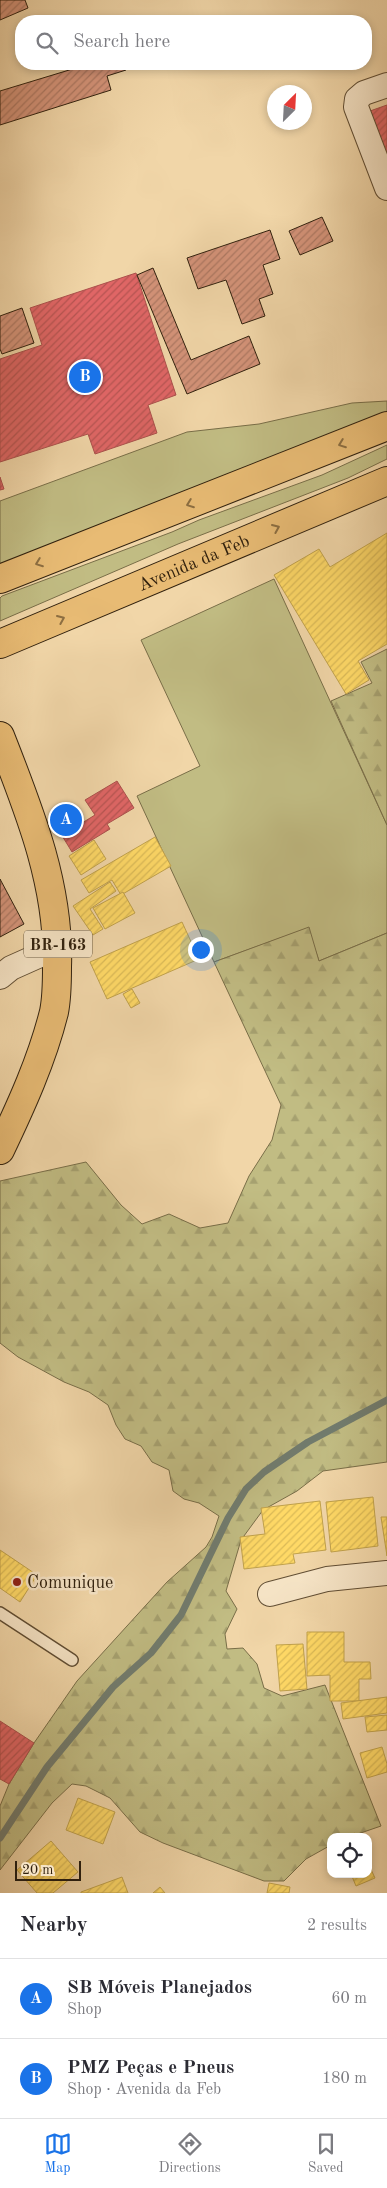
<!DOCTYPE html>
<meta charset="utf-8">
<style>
:root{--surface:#fff;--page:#f2f2f3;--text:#2b2b33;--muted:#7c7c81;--line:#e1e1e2;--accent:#1a73e8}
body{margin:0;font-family:"Old Standard TT",serif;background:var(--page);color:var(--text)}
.controls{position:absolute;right:15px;bottom:15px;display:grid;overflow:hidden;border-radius:10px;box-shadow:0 2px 8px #0003}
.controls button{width:45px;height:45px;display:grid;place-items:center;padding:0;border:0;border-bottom:1px solid var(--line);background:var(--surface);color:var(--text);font:25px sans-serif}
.compass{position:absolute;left:267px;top:85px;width:45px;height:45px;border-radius:50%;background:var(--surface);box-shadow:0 2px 8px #0003;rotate:24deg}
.scale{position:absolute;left:15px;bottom:12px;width:66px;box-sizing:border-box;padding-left:5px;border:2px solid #31210e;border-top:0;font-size:14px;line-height:18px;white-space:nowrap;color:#31210e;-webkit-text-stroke:4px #f6e4c6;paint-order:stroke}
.you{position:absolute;left:200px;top:949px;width:18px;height:18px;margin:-12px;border:4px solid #fff;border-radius:50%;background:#1a73e8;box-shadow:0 0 0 8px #1a73e833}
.badge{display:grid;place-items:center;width:32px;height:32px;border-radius:50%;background:var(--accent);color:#fff;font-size:16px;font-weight:700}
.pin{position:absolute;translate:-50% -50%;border:2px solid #fff;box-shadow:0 1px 5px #0006}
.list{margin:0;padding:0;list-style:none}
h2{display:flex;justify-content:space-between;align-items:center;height:65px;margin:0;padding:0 20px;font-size:21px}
h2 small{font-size:16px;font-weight:400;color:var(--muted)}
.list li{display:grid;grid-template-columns:32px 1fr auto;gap:15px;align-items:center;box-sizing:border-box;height:80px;padding:0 20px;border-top:1px solid var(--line)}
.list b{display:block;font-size:19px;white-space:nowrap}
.list p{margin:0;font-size:16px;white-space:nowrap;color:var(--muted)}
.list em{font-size:16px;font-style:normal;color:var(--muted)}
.icon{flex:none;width:28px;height:28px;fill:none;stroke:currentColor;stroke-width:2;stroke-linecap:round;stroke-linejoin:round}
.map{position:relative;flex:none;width:387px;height:1893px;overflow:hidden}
.search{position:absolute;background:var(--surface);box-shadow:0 2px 8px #0003;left:15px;right:15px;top:15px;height:55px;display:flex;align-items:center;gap:12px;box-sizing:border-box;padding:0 18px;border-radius:20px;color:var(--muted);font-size:19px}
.sheet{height:225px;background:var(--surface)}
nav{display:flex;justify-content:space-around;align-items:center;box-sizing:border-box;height:70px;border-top:1px solid var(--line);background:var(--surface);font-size:14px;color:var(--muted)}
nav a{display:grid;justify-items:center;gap:2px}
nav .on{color:var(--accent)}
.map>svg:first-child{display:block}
</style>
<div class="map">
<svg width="387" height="1893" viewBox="0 0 387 1893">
<defs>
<pattern id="forest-firs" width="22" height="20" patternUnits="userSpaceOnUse" patternTransform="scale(1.25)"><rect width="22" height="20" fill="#c1bc83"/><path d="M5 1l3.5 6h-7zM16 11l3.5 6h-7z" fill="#a6a170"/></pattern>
<pattern id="homes-hatch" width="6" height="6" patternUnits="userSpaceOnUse" patternTransform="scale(1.25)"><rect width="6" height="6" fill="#ffd966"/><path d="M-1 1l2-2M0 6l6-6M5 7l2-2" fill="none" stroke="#dbba57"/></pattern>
<pattern id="shops-hatch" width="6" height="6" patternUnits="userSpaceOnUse" patternTransform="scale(1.25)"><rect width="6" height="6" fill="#e06666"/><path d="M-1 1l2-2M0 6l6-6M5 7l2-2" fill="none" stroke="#b65452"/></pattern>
<pattern id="building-hatch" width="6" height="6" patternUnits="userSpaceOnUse" patternTransform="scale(1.25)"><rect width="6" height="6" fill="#d49379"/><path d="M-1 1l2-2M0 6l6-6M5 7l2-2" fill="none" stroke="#ad7862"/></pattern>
</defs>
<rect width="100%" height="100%" fill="#f1d6a8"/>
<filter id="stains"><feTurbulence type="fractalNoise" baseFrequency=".004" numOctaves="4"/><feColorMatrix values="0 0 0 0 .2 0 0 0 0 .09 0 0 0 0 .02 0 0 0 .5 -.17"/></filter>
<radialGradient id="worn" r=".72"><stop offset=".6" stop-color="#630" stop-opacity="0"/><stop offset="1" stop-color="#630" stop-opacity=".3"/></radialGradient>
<g fill="#c1bc83" stroke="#796e48">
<path d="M387,401v12l-387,151v-63l187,-69 72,-8 93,-21z"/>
<path d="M387,445v14l-39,19 -170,66 -178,77v-23l2,-2 170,-64 27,-12 123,-45z"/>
<path d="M274,579l113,246v108l-68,28 -11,-33 -94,34 -77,-166 63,-30 -59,-126z"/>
</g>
<g fill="url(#forest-firs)" stroke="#796e48">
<path d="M387,649v176l-56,-124 41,-18 -11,-21z"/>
<path d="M309,927l10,34 68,-28v529l-64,9 -26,20 -34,19 -22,30 -15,51 11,18 -12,25 2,15 16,-1 14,16 7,24 18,8 43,-11 56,141 -32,11h-18v8l-25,14 -22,22h-20l-101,-38 -23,-11 -30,-34 -24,-12 -14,-2 -20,19 -52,67v-64l9,-22 25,-41 43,-62 90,-99 39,-35 6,-10 7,-21 -20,-13 -15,-4 -11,-8 -4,-21 -17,-8 -11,-16 -16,-7 -9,-14 -8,-20 -19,-13 -25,-10 -46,-25 -18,-14v-162l86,-19 35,43 21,19 27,-10 31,14 28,-5 21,-47 23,-36 9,-35 -67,-143z"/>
</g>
<g fill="url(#homes-hatch)" stroke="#c1a24c">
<path d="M387,533v111l-29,17 11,19 -23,14 -72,-119 45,-26 11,18z"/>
<path d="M155,837l16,29 -50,29 -9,-15 -23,13 -8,-13z"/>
<path d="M94,840l12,19 -25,16 -12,-19z"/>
<path d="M110,882l6,9 -26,18 13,20 -10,6 -20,-29z"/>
<path d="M123,892l12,21 -30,16 -12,-21z"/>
<path d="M182,922l17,37 -92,40 -17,-37z"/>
<path d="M132,989l8,14 -9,5 -8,-14z"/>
<path d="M373,1497l5,49 -47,6 -5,-50z"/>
<path d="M320,1501l6,49 -33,4 2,9 -51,6 -4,-32 25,-3 -4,-26z"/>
<path d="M381,1517h6v39z"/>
<path d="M0,1550l37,25 -17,27 -20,-14z"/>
<path d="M307,1632h37v30h26l1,17h-12v22h-29v-26l-23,1z"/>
<path d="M303,1644l4,45 -27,2 -4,-46z"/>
<path d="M387,1697v16l-44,6 -2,-16z"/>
<path d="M387,1715v15l-20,2 -2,-15z"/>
<path d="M382,1747l5,17v8l-20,6 -7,-25z"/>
<path d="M78,1798l37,14 -12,32 -37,-14z"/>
<path d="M355,1833l2,4h-12z"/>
<path d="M51,1841l27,31 -25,21h-16l-20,-23z"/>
<path d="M368,1863l7,15 -19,8 -5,-12h17z"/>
<path d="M122,1877l6,16h-47v-1z"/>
<path d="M269,1883l21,4 -1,6h-22z"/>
<path d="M160,1887l5,6h-12z"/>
</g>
<g fill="url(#shops-hatch)" stroke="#ac514c">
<path d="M387,105v55l-17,-49z"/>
<path d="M136,273l40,122 -28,10 9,28 -62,21 -7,-20 -88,28v-103l42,-14 -12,-37z"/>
<path d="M0,477l4,12 -4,1z"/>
<path d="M117,781l17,27 -27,16 3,5 -38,23 -22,-36 20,-12 12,19 13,-8 -10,-15z"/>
<path d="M0,1721l34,22 -25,41 -9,-5z"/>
</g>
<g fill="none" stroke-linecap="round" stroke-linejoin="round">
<path stroke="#717c6f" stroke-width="7" d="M0,1838l47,-71 66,-80 38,-34 30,-38 47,-97 18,-29 18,-17 44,-30 79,-42"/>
</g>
<g fill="url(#building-hatch)" stroke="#31210e">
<path d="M0,0h25l3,8 -28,12z"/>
<path d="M89,64h35l2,6 -19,6 4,14 -111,35v-34z"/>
<path d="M322,217l11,24 -33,14 -11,-24z"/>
<path d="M270,230l10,29 -17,6 10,29 -14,5 6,17 -23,8 -16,-44 -28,9 -11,-31z"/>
<path d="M153,268l38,92 58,-24 11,28 -73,30 -50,-119z"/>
<path d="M22,308l12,35 -32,11 -2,-5v-33z"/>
<path d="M0,879l24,45 -24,13z"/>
</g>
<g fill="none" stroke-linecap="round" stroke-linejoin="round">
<g stroke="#614e34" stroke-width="14">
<path id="service" d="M0,1613l72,47"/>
</g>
<g stroke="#614e34" stroke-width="26">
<g id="minor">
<path d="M387,85l-23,8 -7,6 -1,8 31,81"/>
<path d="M0,977l11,-9 47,-21"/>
<path d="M270,1594l57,-15 60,-6"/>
</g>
</g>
<g stroke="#31210e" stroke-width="30">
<g id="primary">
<path d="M0,579l387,-153"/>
<path id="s1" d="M0,644l387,-163"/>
<path d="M0,736c29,74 60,150 57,231 0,15 0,30 -3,45 -12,48 -33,94 -54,138"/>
</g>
</g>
<use href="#service" stroke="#f6e4c6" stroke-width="11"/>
<use href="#minor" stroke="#f6e4c6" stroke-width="24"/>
<use href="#primary" stroke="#e8bb74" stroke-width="28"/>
</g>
<defs><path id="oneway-chevron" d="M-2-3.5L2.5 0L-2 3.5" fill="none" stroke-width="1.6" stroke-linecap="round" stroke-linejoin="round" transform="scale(1.25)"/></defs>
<g stroke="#8c6e41">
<use href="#oneway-chevron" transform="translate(342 444) rotate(159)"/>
<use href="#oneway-chevron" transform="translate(190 504) rotate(159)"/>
<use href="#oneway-chevron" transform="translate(276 528) rotate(-23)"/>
<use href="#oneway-chevron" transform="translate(39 563) rotate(159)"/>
<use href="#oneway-chevron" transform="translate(61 619) rotate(-23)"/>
</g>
<circle fill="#8f2418" stroke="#f6e4c6" stroke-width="2" cx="17" cy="1582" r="5"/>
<g text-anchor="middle" stroke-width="5" stroke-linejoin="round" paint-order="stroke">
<rect fill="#f6e4c6" stroke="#6c5c45" stroke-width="1" x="24" y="930.5" width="68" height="27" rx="4"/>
<g font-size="16" font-weight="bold" fill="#31210e">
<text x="58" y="950">BR-163</text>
</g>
<g font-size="18" fill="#31210e" stroke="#f6e4c6">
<text dy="6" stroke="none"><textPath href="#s1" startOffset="210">Avenida da Feb</textPath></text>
</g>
<g font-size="18" fill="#31210e" stroke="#f6e4c6" text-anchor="start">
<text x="27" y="1588">Comunique</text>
</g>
</g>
<rect width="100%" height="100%" filter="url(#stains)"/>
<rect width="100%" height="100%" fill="url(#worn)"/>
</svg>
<div class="controls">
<button><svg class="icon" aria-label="locate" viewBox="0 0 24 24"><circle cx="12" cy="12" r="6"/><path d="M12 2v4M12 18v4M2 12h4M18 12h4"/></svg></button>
</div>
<svg class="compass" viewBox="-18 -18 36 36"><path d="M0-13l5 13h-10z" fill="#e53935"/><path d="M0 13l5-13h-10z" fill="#7c7c81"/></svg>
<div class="scale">20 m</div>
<div class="you"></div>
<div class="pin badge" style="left:66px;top:820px">A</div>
<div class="pin badge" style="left:85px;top:377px">B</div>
<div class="search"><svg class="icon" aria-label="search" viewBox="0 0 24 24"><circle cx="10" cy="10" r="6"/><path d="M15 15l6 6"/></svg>Search here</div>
</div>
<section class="sheet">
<h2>Nearby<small>2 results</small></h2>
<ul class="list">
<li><span class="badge">A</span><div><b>SB Móveis Planejados</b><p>Shop</p></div><em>60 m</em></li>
<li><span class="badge">B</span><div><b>PMZ Peças e Pneus</b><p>Shop · Avenida da Feb</p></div><em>180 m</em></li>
</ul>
</section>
<nav>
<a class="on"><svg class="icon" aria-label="map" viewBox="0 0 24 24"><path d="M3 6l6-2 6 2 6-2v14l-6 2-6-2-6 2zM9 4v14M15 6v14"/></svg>Map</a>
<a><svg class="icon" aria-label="directions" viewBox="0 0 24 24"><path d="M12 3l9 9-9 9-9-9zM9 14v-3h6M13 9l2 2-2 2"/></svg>Directions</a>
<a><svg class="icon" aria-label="saved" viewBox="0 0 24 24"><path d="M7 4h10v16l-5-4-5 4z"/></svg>Saved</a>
</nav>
